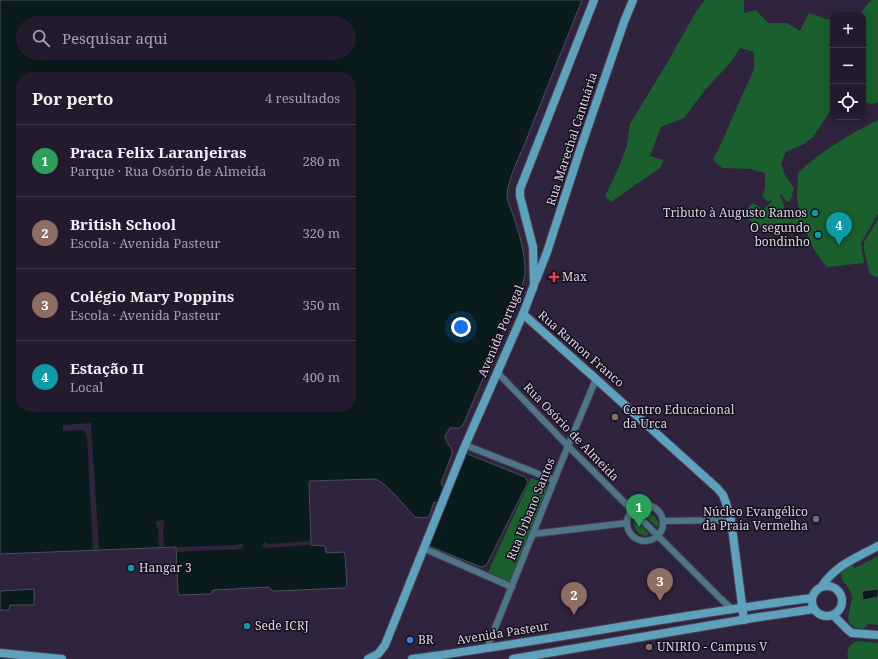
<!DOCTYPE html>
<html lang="pt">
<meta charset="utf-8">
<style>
:root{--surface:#231a2e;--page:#2b2336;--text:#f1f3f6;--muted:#a3a1aa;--line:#40384a;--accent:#56c9e0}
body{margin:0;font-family:"Noto Serif",serif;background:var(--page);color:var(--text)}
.controls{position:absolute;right:12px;top:12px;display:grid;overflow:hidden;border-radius:8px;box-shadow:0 2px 10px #0003}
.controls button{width:36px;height:36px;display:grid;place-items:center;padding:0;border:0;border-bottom:1px solid var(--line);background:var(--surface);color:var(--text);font:20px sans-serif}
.you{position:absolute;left:461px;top:327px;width:14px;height:14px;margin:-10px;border:3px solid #fff;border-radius:50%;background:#1a73e8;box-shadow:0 0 0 6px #1a73e833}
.badge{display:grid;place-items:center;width:26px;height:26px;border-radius:50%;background:var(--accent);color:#fff;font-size:13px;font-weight:700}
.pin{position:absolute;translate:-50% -33px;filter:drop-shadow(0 1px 2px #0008)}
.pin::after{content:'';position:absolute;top:21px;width:14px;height:12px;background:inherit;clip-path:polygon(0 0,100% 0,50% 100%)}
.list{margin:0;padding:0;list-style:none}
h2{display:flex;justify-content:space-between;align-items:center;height:52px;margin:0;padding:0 16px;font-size:17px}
h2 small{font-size:13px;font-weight:400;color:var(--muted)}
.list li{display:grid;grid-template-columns:26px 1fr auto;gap:12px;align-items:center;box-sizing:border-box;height:72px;padding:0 16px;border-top:1px solid var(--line)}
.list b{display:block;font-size:15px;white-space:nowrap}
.list p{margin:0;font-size:13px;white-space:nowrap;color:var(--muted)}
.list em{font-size:13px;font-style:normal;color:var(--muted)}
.icon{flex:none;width:22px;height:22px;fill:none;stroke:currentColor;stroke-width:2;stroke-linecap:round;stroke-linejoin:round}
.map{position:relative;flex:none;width:878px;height:659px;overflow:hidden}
.search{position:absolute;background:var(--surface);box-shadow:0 2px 10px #0003;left:16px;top:16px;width:340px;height:44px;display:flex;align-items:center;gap:10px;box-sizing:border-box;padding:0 14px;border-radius:22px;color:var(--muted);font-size:15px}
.panel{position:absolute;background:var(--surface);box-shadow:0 2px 10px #0003;left:16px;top:72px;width:340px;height:340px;border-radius:16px}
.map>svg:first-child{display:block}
</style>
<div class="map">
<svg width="878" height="659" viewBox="0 0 878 659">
<rect width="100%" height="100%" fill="#2f233d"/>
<g fill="#1a5f2d">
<path d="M705,0h39v13l12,-3 12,13h19l13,8 9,-18 17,6 7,1v87l-20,30 -9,7 -18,8 -5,11 4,12 9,13 -4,14 -4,-1 -5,-7 -1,1 5,14 6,3 8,-2 -2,-13 1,-24c22,-22 53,-39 80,-53v94l-17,29 3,20 -37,4 -13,-17 -9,-22 -28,6 -18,-8 -14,-9 -1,-3 7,-10h3l9,5 6,-5 4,-5 -5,3 -6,-6 3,-7v-16l-15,-4 -28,-1 -9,-8 9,-18 15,-35 17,-38v-17l-14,-4 -9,14 -26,28 -21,28 -23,9 -11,29 14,4 -4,8 -49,34 -6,-6 14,-29 8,-22 3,-21 37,-61 30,-53z"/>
<path d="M873,0h5v102l-7,2 -8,-2v-87h-4l11,-14z"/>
<path d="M878,219v57l-3,1 -5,-3 -6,-24v-8z"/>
<path d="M531,478l14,5 3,4 -37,95 -4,-1 -19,-9z"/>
<path d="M640,511c10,1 15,4 19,13l-2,3z"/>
<path d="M633,517l16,17 -3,2c-11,-3 -12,-8 -13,-19z"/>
<path d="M878,556v69l-10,-1 -5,5c-5,-1 -11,-1 -14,-7 -3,-5 3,-17 3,-25 -1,-12 -15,-16 -10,-28l10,-5 3,4z"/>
<path d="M857,641l21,2v16h-30c-2,-8 1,-15 9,-18z"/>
</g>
<g fill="#091b1d" stroke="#485259" fill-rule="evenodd">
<path d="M0,0h582c-18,46 -37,92 -55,138 -6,16 -19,40 -20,57 0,7 4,13 6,20 6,17 13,41 12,59 -1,6 -3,12 -5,18l-57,133 -4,3h-9l-5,8c0,7 8,11 7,18l-11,29 2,4 3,2 19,-36 60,24 3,5 -41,82 -2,2 -4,1 -52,-21 13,-41 -8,-3 -5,15 -7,1 -7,-1c-10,-10 -28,-34 -40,-38l-65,2 -1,1 2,63 14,1 1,7 18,-1 1,3 2,29 -1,3 -2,1 -69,3h-2l-5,-4 -53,3 -3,1v2l-2,1 -30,1 -2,-2 -2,-46 -176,7zM23,23h326v30h-326zM21,77h330v330h-330z"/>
<path d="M34,589v16h-24l-1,5h-9v-19z"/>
<path d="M878,589v8l-15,3 -1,-9z"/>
</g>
<g fill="#2f233d">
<path d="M91,423l8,127h-6l-6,-115 -4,-5 -20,1v-6z"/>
<path d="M164,520v7h-1l1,20h-5l-1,-19h-1l-1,-7z"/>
<path d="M311,541v4l-44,3h-3l-1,-2v-3l2,-1 3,2z"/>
<path d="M241,543l2,1v3l-3,2 -63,3v-5l60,-2z"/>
</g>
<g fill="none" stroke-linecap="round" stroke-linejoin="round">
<g stroke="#4b3f58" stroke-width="8">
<g id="street">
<path d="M497,372l71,74 152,152 12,11"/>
<path d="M465,445l89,35"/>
<circle cx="645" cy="523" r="18"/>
<path d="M664,521l67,-1"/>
<path d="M533,534l94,-11"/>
<path d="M423,548l89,39"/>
<path d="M487,648l81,-202 28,-67"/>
</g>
</g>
<g stroke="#4b3f58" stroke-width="10">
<g id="secondary">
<path d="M536,280l11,-28 34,-105 43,-125 9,-22"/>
<path d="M523,314l73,65 121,109 6,7 3,8 5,17 13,100"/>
<circle cx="827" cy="601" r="15"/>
<path d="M822,586c14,-21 34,-28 56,-40"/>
<path d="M833,615l15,15 4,3 26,2"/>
<path d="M0,653l62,6"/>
<path d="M368,659l10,-5 7,-9 79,-197 59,-134 11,-29 -1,-38 -13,-51v-7l74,-189"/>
<path d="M412,659c133,-18 266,-44 400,-61"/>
<path d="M513,659l240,-41 61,-9"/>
</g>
</g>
<use href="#street" stroke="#4d7687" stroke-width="6"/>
<use href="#secondary" stroke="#5da1bd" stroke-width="8"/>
</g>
<g fill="#0f9aa8" stroke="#150f1b" stroke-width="1.5">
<circle cx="815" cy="213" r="4"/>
<circle cx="818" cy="235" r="4"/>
<circle cx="131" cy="568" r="4"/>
<circle cx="247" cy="626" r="4"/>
</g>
<path fill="#e0444e" stroke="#150f1b" stroke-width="1.5" d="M552 271h4v4h4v4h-4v4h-4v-4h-4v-4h4z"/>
<g fill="#8d6e63" stroke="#150f1b" stroke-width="1.5">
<circle cx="615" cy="417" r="4"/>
<circle cx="649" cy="647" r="4"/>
</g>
<circle fill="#6b7280" stroke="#150f1b" stroke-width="1.5" cx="816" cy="519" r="4"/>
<circle fill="#3f7fe0" stroke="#150f1b" stroke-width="1.5" cx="410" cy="640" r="4"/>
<g text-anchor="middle" stroke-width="3" stroke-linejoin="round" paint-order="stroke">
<g font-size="12" fill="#dbd3e5" stroke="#150f1b">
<text transform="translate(572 139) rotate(-72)" y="4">Rua Marechal Cantuária</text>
<text transform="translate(501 331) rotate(-67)" y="4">Avenida Portugal</text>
<text transform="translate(581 349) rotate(41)" y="4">Rua Ramon Franco</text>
<text transform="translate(571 432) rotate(46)" y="4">Rua Osório de Almeida</text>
<text transform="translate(531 509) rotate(-68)" y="4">Rua Urbano Santos</text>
<text transform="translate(503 633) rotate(-9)" y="4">Avenida Pasteur</text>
</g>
<g font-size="12" fill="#dbd3e5" stroke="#150f1b" text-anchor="start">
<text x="807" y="217" text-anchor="end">Tributo à Augusto Ramos</text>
<text x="810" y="232" text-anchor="end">O segundo<tspan x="810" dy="14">bondinho</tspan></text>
<text x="562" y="281">Max</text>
<text x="623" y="414">Centro Educacional<tspan x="623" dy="14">da Urca</tspan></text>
<text x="808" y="516" text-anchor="end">Núcleo Evangélico<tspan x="808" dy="14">da Praia Vermelha</tspan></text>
<text x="139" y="572">Hangar 3</text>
<text x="255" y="630">Sede ICRJ</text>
<text x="418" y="644">BR</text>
<text x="657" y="651">UNIRIO - Campus V</text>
</g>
</g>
</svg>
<div class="controls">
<button>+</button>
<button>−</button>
<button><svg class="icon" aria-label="locate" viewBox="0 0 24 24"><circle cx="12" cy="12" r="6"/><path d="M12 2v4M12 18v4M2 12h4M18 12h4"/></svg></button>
</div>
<div class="you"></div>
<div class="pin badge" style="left:639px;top:527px;background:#2e9e5b">1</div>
<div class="pin badge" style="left:574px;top:615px;background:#8d6e63">2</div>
<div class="pin badge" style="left:660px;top:601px;background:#8d6e63">3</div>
<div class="pin badge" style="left:839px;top:245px;background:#0f9aa8">4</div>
<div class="search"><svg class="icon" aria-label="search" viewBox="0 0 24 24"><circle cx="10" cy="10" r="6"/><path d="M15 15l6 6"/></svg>Pesquisar aqui</div>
<section class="panel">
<h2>Por perto<small>4 resultados</small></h2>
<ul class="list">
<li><span class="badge" style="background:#2e9e5b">1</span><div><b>Praca Felix Laranjeiras</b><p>Parque · Rua Osório de Almeida</p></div><em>280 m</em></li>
<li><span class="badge" style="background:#8d6e63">2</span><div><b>British School</b><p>Escola · Avenida Pasteur</p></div><em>320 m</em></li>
<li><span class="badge" style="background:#8d6e63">3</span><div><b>Colégio Mary Poppins</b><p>Escola · Avenida Pasteur</p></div><em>350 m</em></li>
<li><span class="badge" style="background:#0f9aa8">4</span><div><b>Estação II</b><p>Local</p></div><em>400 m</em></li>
</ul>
</section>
</div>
